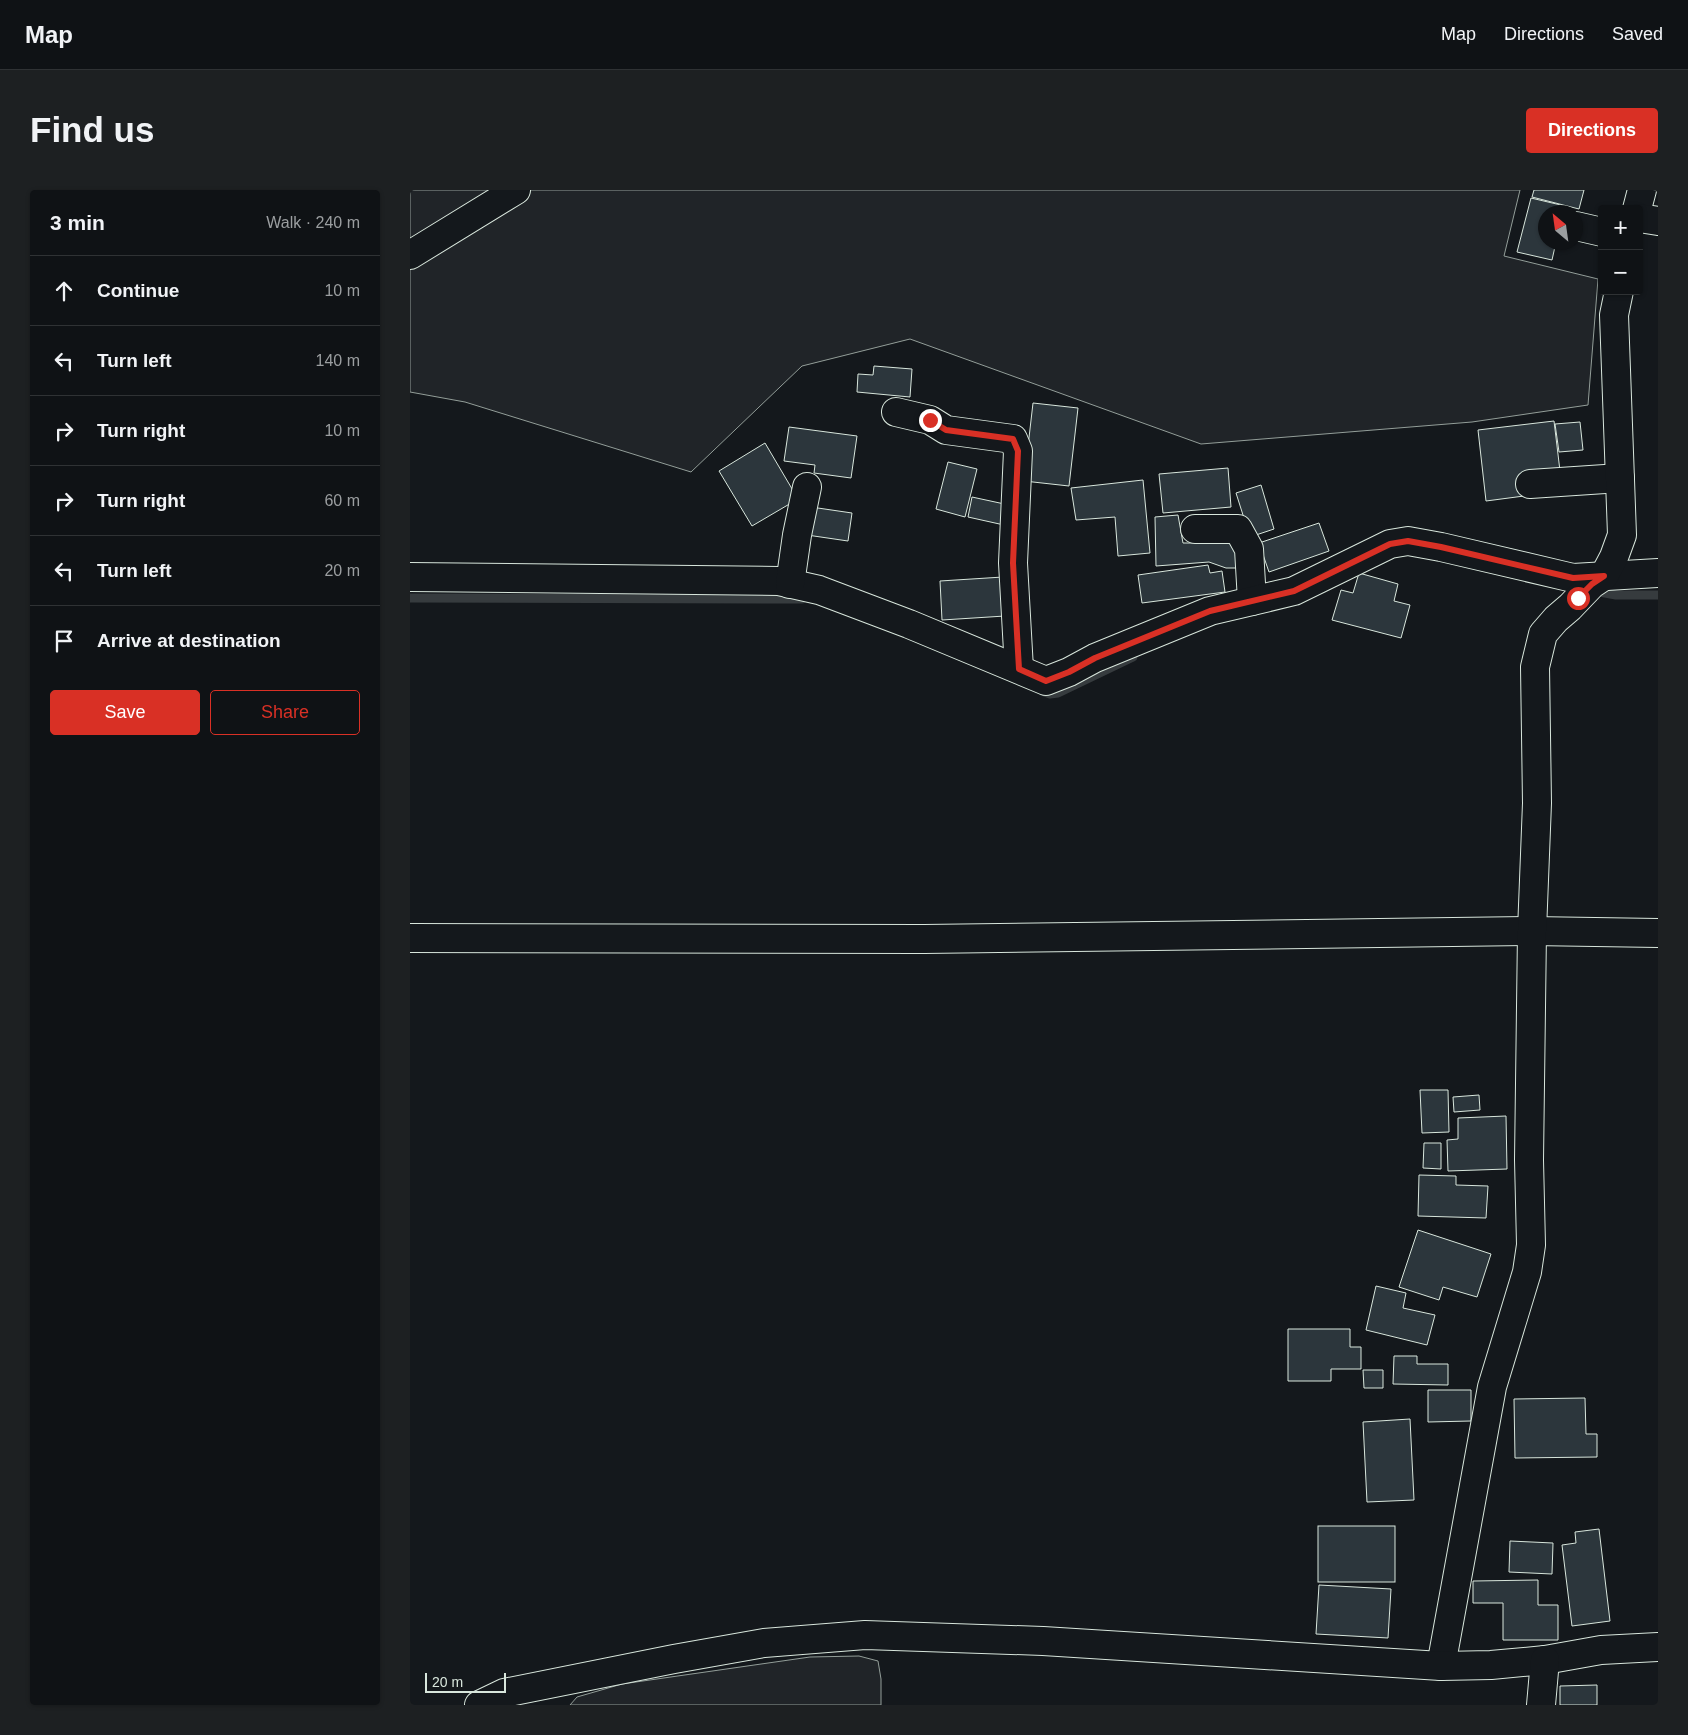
<!DOCTYPE html>
<meta charset="utf-8">
<style>
:root{--surface:#0f1215;--page:#1d2022;--text:#f1f3f6;--muted:#9b9ea0;--line:#2f3234;--accent:#d93025}
body{margin:0;font-family:Helvetica,sans-serif;background:var(--page);color:var(--text)}
.controls{position:absolute;right:15px;top:15px;display:grid;overflow:hidden;border-radius:5px;box-shadow:0 1px 4px #0004}
.controls button{width:45px;height:45px;display:grid;place-items:center;padding:0;border:0;border-bottom:1px solid var(--line);background:var(--surface);color:var(--text);font:25px sans-serif}
.compass{position:absolute;left:1128px;top:15px;width:45px;height:45px;border-radius:50%;background:var(--surface);box-shadow:0 1px 4px #0004;rotate:331deg}
.scale{position:absolute;left:15px;bottom:12px;width:81px;box-sizing:border-box;padding-left:5px;border:2px solid #d8e6dc;border-top:0;font-size:14px;line-height:18px;white-space:nowrap;color:#d8e6dc;-webkit-text-stroke:4px #14181c;paint-order:stroke}
.stop{position:absolute;width:15px;height:15px;margin:-11px;border:4px solid #d93025;border-radius:50%;background:#fff}
.stop.end{background:#d93025;border-color:#fff;box-shadow:0 1px 5px #0008}
.list{margin:0;padding:0;list-style:none}
h2{display:flex;justify-content:space-between;align-items:center;height:65px;margin:0;padding:0 20px;font-size:21px}
h2 small{font-size:16px;font-weight:400;color:var(--muted)}
.list li{display:grid;grid-template-columns:32px 1fr auto;gap:15px;align-items:center;box-sizing:border-box;height:70px;padding:0 20px;border-top:1px solid var(--line)}
.list b{display:block;font-size:19px;white-space:nowrap}
.list em{font-size:16px;font-style:normal;color:var(--muted)}
.actions{display:flex;gap:10px;padding:15px 20px}
.actions a{flex:1;padding:11px 0;border:1px solid var(--accent);border-radius:5px;text-align:center;font-size:18px;color:var(--accent)}
.actions .main{background:var(--accent);color:#fff}
.icon{flex:none;width:28px;height:28px;fill:none;stroke:currentColor;stroke-width:2;stroke-linecap:round;stroke-linejoin:round}
.map{position:relative;flex:none;width:1248px;height:1515px;overflow:hidden;border-radius:5px}
header{display:flex;align-items:center;gap:30px;box-sizing:border-box;height:70px;padding:0 25px;background:var(--surface);border-bottom:1px solid var(--line)}
header strong{font-size:24px}
nav{display:flex;gap:28px;margin-inline-start:auto;font-size:18px}
.intro{display:flex;align-items:center;justify-content:space-between;box-sizing:border-box;height:120px;padding:0 30px}
h1{margin:0;font-size:35px}
.button{padding:12px 22px;border-radius:5px;background:var(--accent);color:#fff;font-size:18px;font-weight:700}
main{display:flex;gap:30px;padding:0 30px}
aside{flex:1;background:var(--surface);border-radius:5px;box-shadow:0 1px 4px #0004}
.map>svg:first-child{display:block}
</style>
<header>
<strong>Map</strong>
<nav><a>Map</a><a>Directions</a><a>Saved</a></nav>
</header>
<div class="intro"><h1>Find us</h1><a class="button">Directions</a></div>
<main>
<aside>
<h2>3 min<small>Walk · 240 m</small></h2>
<ul class="list">
<li><svg class="icon" aria-label="ahead" viewBox="0 0 24 24"><path d="M12 20V5M6 11l6-6 6 6"/></svg><div><b>Continue</b></div><em>10 m</em></li>
<li><svg class="icon" aria-label="left" viewBox="0 0 24 24"><path d="M17 20v-9H6M10 6l-5 5 5 5"/></svg><div><b>Turn left</b></div><em>140 m</em></li>
<li><svg class="icon" aria-label="right" viewBox="0 0 24 24"><path d="M7 20v-9h11M14 6l5 5-5 5"/></svg><div><b>Turn right</b></div><em>10 m</em></li>
<li><svg class="icon" aria-label="right" viewBox="0 0 24 24"><path d="M7 20v-9h11M14 6l5 5-5 5"/></svg><div><b>Turn right</b></div><em>60 m</em></li>
<li><svg class="icon" aria-label="left" viewBox="0 0 24 24"><path d="M17 20v-9H6M10 6l-5 5 5 5"/></svg><div><b>Turn left</b></div><em>20 m</em></li>
<li><svg class="icon" aria-label="arrive" viewBox="0 0 24 24"><path d="M6 21V4h12l-3 4 3 4H6"/></svg><div><b>Arrive at destination</b></div></li>
</ul>
<div class="actions"><a class="main">Save</a><a>Share</a></div>
</aside>
<div class="map">
<svg width="1248" height="1515" viewBox="0 0 1248 1515">
<rect width="100%" height="100%" fill="#14181c"/>
<g fill="#202428" stroke="#939e99">
<path d="M0,0h1110l-16,66 94,23 -10,126 -116,17 -271,22 -291,-105 -108,27 -111,106 -226,-70 -55,-10z"/>
<path d="M449,1466l19,5 3,18v26h-311l7,-8 45,-13 188,-27z"/>
</g>
<g fill="none" stroke-linecap="round" stroke-linejoin="round">
<g stroke="#363b3e" stroke-width="9">
<path d="M1184,401l22,4h42"/>
<path d="M0,408l392,1"/>
<path d="M632,501l8,3 8,-1 75,-36"/>
</g>
</g>
<g fill="#2c363c" stroke="#d8e6dc">
<path d="M1124,0h50l-5,19 -47,-12z"/>
<path d="M1121,8l34,8 -1,6h-18v30h10l-4,18 -35,-8z"/>
<path d="M464,176l38,3 -2,28 -53,-5 1,-18 15,1z"/>
<path d="M623,213l45,5 -9,78 -45,-5z"/>
<path d="M1144,231l6,50 -38,4 2,21 -38,5 -8,-71z"/>
<path d="M1170,232l3,28 -24,2 -4,-28z"/>
<path d="M379,237l68,9 -6,42 -37,-5 1,-8 -31,-4z"/>
<path d="M355,253l33,56 -46,27 -33,-55z"/>
<path d="M538,272l29,7 -12,48 -29,-8z"/>
<path d="M818,278l3,39 -68,6 -4,-39z"/>
<path d="M733,290l7,73 -32,3 -3,-39 -39,3 -5,-32z"/>
<path d="M851,295l13,44 -24,8 -14,-44z"/>
<path d="M562,307l37,8 -5,20 -36,-8z"/>
<path d="M401,317l41,6 -4,28 -41,-6z"/>
<path d="M768,325l5,28h17l2,-6h33l2,31h-11l-17,-6 -53,4 -1,-49z"/>
<path d="M909,333l10,28 -60,21 -10,-29z"/>
<path d="M798,375l2,8 12,-2 3,21 -83,11 -4,-28z"/>
<path d="M949,383l39,11 -4,17 16,4 -9,33 -69,-18 9,-30 12,3z"/>
<path d="M593,387l2,39 -63,4 -2,-39z"/>
<path d="M1010,900h28l1,42 -27,1z"/>
<path d="M1069,905l1,15 -26,2 -1,-15z"/>
<path d="M1096,926l1,53 -59,2 -1,-31 11,-1v-21z"/>
<path d="M1014,953h17v26l-18,-1z"/>
<path d="M1009,985l37,1v9l32,1 -2,32 -68,-2z"/>
<path d="M1008,1040l73,24 -14,43 -34,-10 -4,13 -40,-13z"/>
<path d="M966,1096l30,7 -3,15 32,7 -8,30 -61,-15z"/>
<path d="M878,1139h62v18h11v22h-30v12h-43z"/>
<path d="M984,1166h23v8h31v21l-55,-1z"/>
<path d="M953,1180h20v18h-19z"/>
<path d="M1018,1200h43v31l-43,1z"/>
<path d="M1175,1208l1,36h11v23l-82,1 -1,-59z"/>
<path d="M1000,1229l4,81 -47,2 -4,-80z"/>
<rect x="908" y="1336" width="77" height="56"/>
<path d="M1189,1339l11,92 -38,5 -10,-81 14,-2 -1,-11z"/>
<path d="M1100,1351l43,2 -1,31 -43,-2z"/>
<path d="M1128,1390v25h20v35h-55v-37h-30v-22z"/>
<path d="M909,1395l72,4 -3,49 -72,-4z"/>
<path d="M1187,1495v20h-37v-19z"/>
</g>
<g fill="none" stroke-linecap="round" stroke-linejoin="round">
<g stroke="#d8e6dc" stroke-width="30">
<g id="minor">
<path d="M1227,19l5,-19"/>
<path d="M1229,28l19,3"/>
<path d="M1166,36l26,6"/>
<path d="M0,65l106,-65"/>
<path d="M486,222l34,8 16,10 67,9 5,12 -5,112 6,106"/>
<path d="M1120,294l90,-6"/>
<path d="M785,339h43l11,20 3,52"/>
<path d="M0,387l369,4 40,9 90,34 137,57 23,-9 26,-14 115,-47 84,-20 96,-47 18,-3 33,6 132,31 85,-5"/>
<path d="M380,394l7,-49 10,-48"/>
<path d="M0,748l514,1 608,-8 126,2"/>
<path d="M1031,1476l51,-279 35,-115 4,-27 -2,-85 3,-229 5,-128 -2,-136 8,-33 13,-15 14,-12 22,-23 12,-8 10,-19 8,-22 -8,-220 5,-24"/>
<path d="M69,1515l25,-12 170,-34 90,-16 101,-8 178,6 398,25 50,-1 54,-5 56,-10 57,-3"/>
<path d="M1131,1515l4,-45"/>
</g>
</g>
<use href="#minor" stroke="#14181c" stroke-width="28"/>
</g>
<g fill="none" stroke-linecap="round" stroke-linejoin="round">
<path stroke="#d93025" stroke-width="6" d="M520,230l16,10 67,9 5,12 -5,112 6,106 27,12 23,-9 26,-14 115,-47 84,-20 96,-47 18,-3 33,6 132,31 31,-2 -12,8 -14,14"/>
</g>
</svg>
<div class="controls">
<button>+</button>
<button>−</button>
</div>
<svg class="compass" viewBox="-18 -18 36 36"><path d="M0-13l5 13h-10z" fill="#e53935"/><path d="M0 13l5-13h-10z" fill="#9b9ea0"/></svg>
<div class="scale">20 m</div>
<div class="stop" style="left:1168px;top:408px"></div>
<div class="stop end" style="left:520px;top:230px"></div>
</div>
</main>
